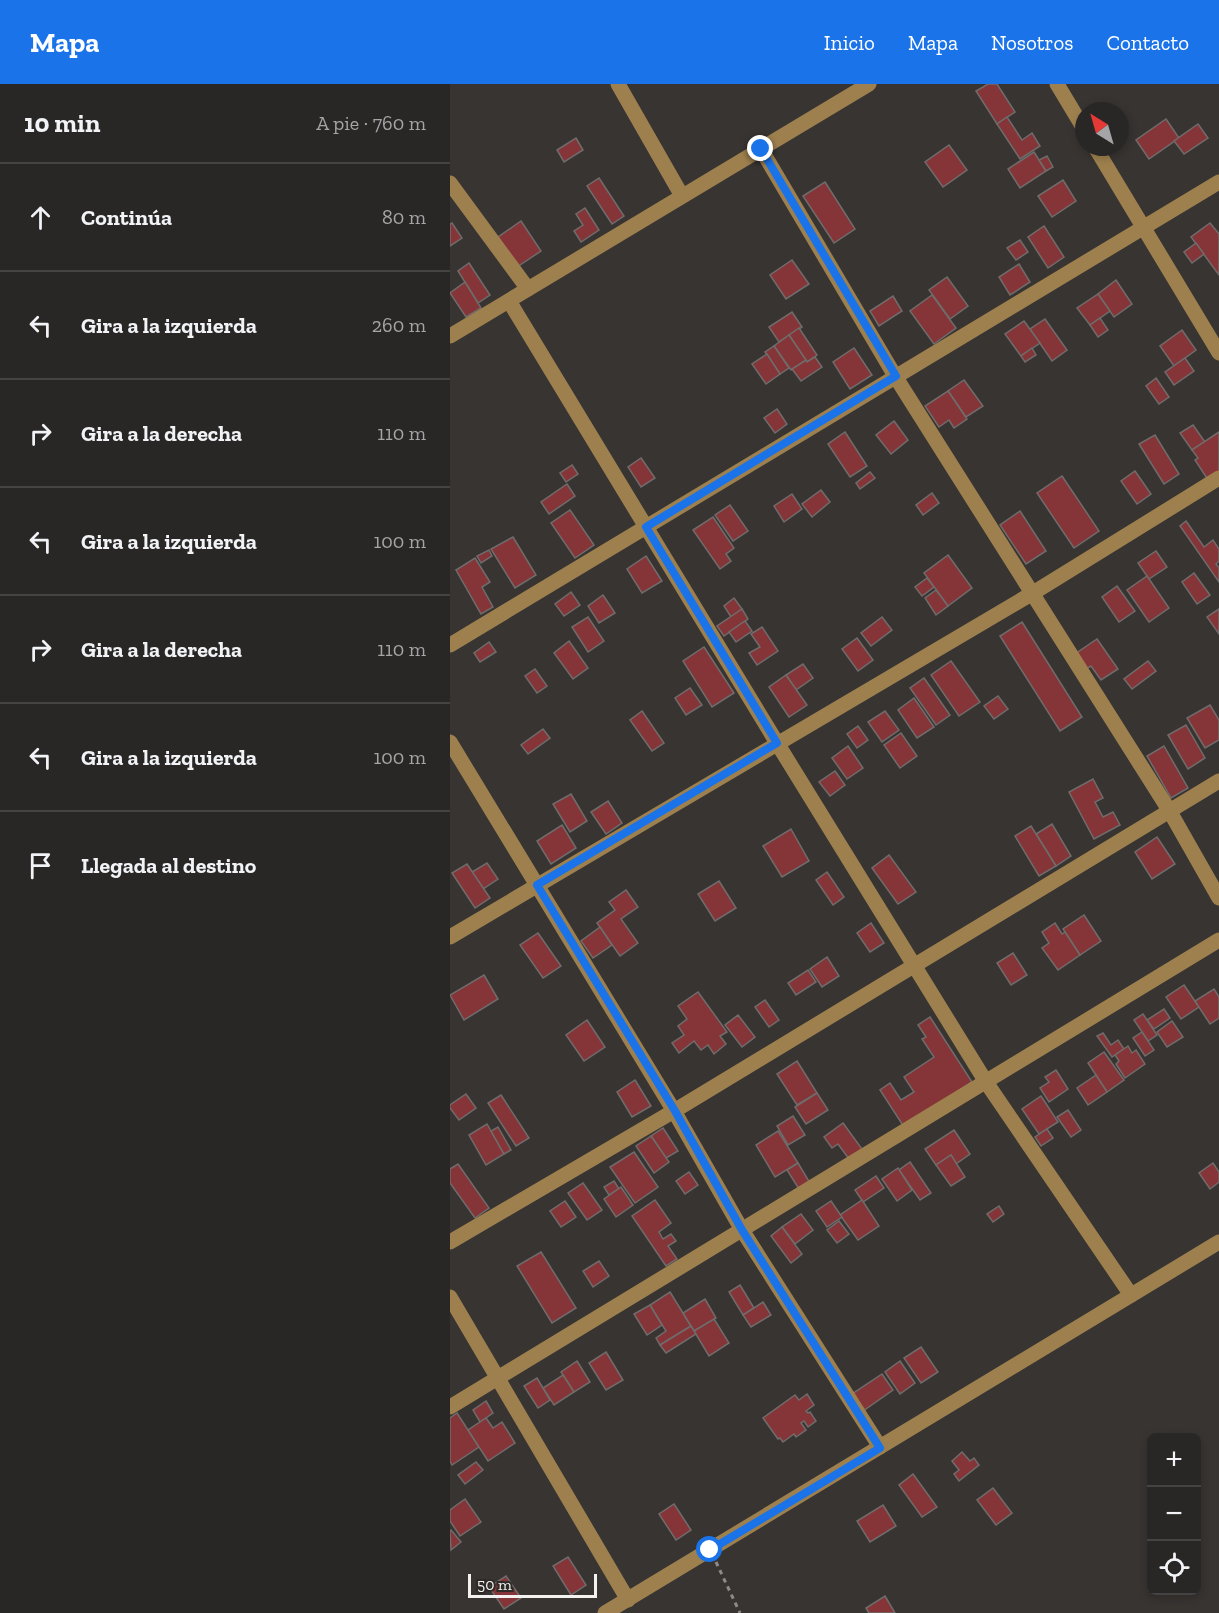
<!DOCTYPE html>
<html lang="es">
<meta charset="utf-8">
<style>
:root{--surface:#292726;--page:#353332;--text:#f1f3f6;--muted:#a5a5a7;--line:#454443;--accent:#1a73e8}
body{margin:0;font-family:"Zilla Slab",serif;background:var(--page);color:var(--text)}
.controls{position:absolute;right:18px;bottom:18px;display:grid;overflow:hidden;border-radius:9px;box-shadow:0 3px 9px #0003}
.controls button{width:54px;height:54px;display:grid;place-items:center;padding:0;border:0;border-bottom:2px solid var(--line);background:var(--surface);color:var(--text);font:30px sans-serif}
.compass{position:absolute;left:625px;top:18px;width:54px;height:54px;border-radius:50%;background:var(--surface);box-shadow:0 3px 9px #0003;rotate:323deg}
.scale{position:absolute;left:18px;bottom:15px;width:129px;box-sizing:border-box;padding-left:6px;border:3px solid #f4f2f1;border-top:0;font-size:16px;line-height:21px;white-space:nowrap;color:#f4f2f1;-webkit-text-stroke:4px #2d2a28;paint-order:stroke}
.stop{position:absolute;width:18px;height:18px;margin:-14px;border:4px solid #1a73e8;border-radius:50%;background:#fff}
.stop.end{background:#1a73e8;border-color:#fff;box-shadow:0 2px 6px #0008}
.list{margin:0;padding:0;list-style:none}
h2{display:flex;justify-content:space-between;align-items:center;height:78px;margin:0;padding:0 24px;font-size:26px}
h2 small{font-size:20px;font-weight:400;color:var(--muted)}
.list li{display:grid;grid-template-columns:39px 1fr auto;gap:18px;align-items:center;box-sizing:border-box;height:108px;padding:0 24px;border-top:2px solid var(--line)}
.list b{display:block;font-size:22px;white-space:nowrap}
.list em{font-size:20px;font-style:normal;color:var(--muted)}
.icon{flex:none;width:33px;height:33px;fill:none;stroke:currentColor;stroke-width:2;stroke-linecap:round;stroke-linejoin:round}
.map{position:relative;flex:none;width:769px;height:1529px;overflow:hidden}
header{display:flex;align-items:center;gap:36px;box-sizing:border-box;height:84px;padding:0 30px;background:var(--accent);color:#fff}
header strong{font-size:28px}
nav{display:flex;gap:33px;margin-inline-start:auto;font-size:21px}
main{display:flex}
aside{flex:1;background:var(--surface)}
.map>svg:first-child{display:block}
</style>
<header>
<strong>Mapa</strong>
<nav><a>Inicio</a><a>Mapa</a><a>Nosotros</a><a>Contacto</a></nav>
</header>
<main>
<aside>
<h2>10 min<small>A pie · 760 m</small></h2>
<ul class="list">
<li><svg class="icon" aria-label="ahead" viewBox="0 0 24 24"><path d="M12 20V5M6 11l6-6 6 6"/></svg><div><b>Continúa</b></div><em>80 m</em></li>
<li><svg class="icon" aria-label="left" viewBox="0 0 24 24"><path d="M17 20v-9H6M10 6l-5 5 5 5"/></svg><div><b>Gira a la izquierda</b></div><em>260 m</em></li>
<li><svg class="icon" aria-label="right" viewBox="0 0 24 24"><path d="M7 20v-9h11M14 6l5 5-5 5"/></svg><div><b>Gira a la derecha</b></div><em>110 m</em></li>
<li><svg class="icon" aria-label="left" viewBox="0 0 24 24"><path d="M17 20v-9H6M10 6l-5 5 5 5"/></svg><div><b>Gira a la izquierda</b></div><em>100 m</em></li>
<li><svg class="icon" aria-label="right" viewBox="0 0 24 24"><path d="M7 20v-9h11M14 6l5 5-5 5"/></svg><div><b>Gira a la derecha</b></div><em>110 m</em></li>
<li><svg class="icon" aria-label="left" viewBox="0 0 24 24"><path d="M17 20v-9H6M10 6l-5 5 5 5"/></svg><div><b>Gira a la izquierda</b></div><em>100 m</em></li>
<li><svg class="icon" aria-label="arrive" viewBox="0 0 24 24"><path d="M6 21V4h12l-3 4 3 4H6"/></svg><div><b>Llegada al destino</b></div></li>
</ul>
</aside>
<div class="map">
<svg width="769" height="1529" viewBox="0 0 769 1529">
<rect width="100%" height="100%" fill="#373432"/>
<g fill="#853537" stroke="#706c6c" stroke-width="1.5">
<path d="M538,0h9l18,28 -18,12 -21,-33z"/>
<path d="M557,33l15,23 10,-7 8,13 -20,13 -23,-35z"/>
<path d="M716,35l13,19 -30,21 -13,-19z"/>
<path d="M748,40l10,14 -24,16 -10,-13z"/>
<path d="M126,54l7,12 -19,12 -7,-12z"/>
<path d="M499,61l18,25 -24,17 -18,-25z"/>
<path d="M584,68l12,19 -26,17 -12,-19z"/>
<path d="M597,72l6,11 -7,4 -7,-11z"/>
<path d="M149,94l25,38 -12,8 -25,-38z"/>
<path d="M613,96l13,21 -24,16 -14,-21z"/>
<path d="M375,98l30,47 -21,14 -31,-47z"/>
<path d="M135,124l14,22 -18,12 -7,-11 9,-6 -7,-11z"/>
<path d="M71,137l20,30 -24,16 -19,-30z"/>
<path d="M2,139l10,15 -12,8v-22z"/>
<path d="M760,139l9,11v41l-28,-38z"/>
<path d="M594,142l20,31 -16,11 -20,-31z"/>
<path d="M570,156l8,12 -12,8 -9,-12z"/>
<path d="M746,159l8,11 -12,9 -8,-11z"/>
<path d="M342,176l17,24 -23,15 -16,-24z"/>
<path d="M19,179l21,32 -12,8 -20,-32z"/>
<path d="M569,180l11,18 -20,13 -11,-18z"/>
<path d="M497,193l21,29 -18,13 -21,-29z"/>
<path d="M666,196l16,24 -18,13 -16,-23z"/>
<path d="M15,198l16,26 -15,9 -16,-24z"/>
<path d="M648,210l12,17 -20,14 -13,-17z"/>
<path d="M482,211l24,33 -22,16 -24,-33z"/>
<path d="M443,212l9,15 -23,15 -9,-15z"/>
<path d="M342,228l10,15 -23,15 -10,-15z"/>
<path d="M650,234l8,12 -10,7 -8,-12z"/>
<path d="M595,235l22,31 -15,11 -22,-32z"/>
<path d="M574,237l16,22 -19,13 -16,-22z"/>
<path d="M349,244l18,27 -10,7 -18,-27z"/>
<path d="M732,246l14,20 -22,16 -14,-20z"/>
<path d="M339,251l17,25 -15,10 -17,-24z"/>
<path d="M324,262l15,22 -9,6 -15,-22z"/>
<path d="M404,264l18,27 -22,14 -17,-27z"/>
<path d="M582,264l4,7 -11,7 -4,-6z"/>
<path d="M317,270l13,20 -14,10 -14,-20z"/>
<path d="M365,273l7,10 -21,14 -9,-12 14,-9 1,2z"/>
<path d="M735,274l9,13 -20,14 -9,-13z"/>
<path d="M706,294l13,19 -10,7 -13,-18z"/>
<path d="M514,296l19,26 -17,11 -18,-26z"/>
<path d="M498,307l19,28 -13,9 -5,-8 -10,7 -14,-21z"/>
<path d="M327,325l10,15 -12,9 -11,-15z"/>
<path d="M444,337l14,19 -17,14 -15,-19z"/>
<path d="M743,341l12,17 -13,8 -12,-17z"/>
<path d="M395,348l22,34 -17,11 -22,-33z"/>
<path d="M769,348v40l-11,8 -13,-20 3,-2 -6,-8z"/>
<path d="M705,351l24,39 -15,10 -25,-40z"/>
<path d="M191,374l14,20 -14,9 -13,-20z"/>
<path d="M122,381l6,9 -12,8 -6,-9z"/>
<path d="M685,387l16,23 -14,10 -16,-23z"/>
<path d="M420,388l5,6 -15,11 -4,-6z"/>
<path d="M612,392l37,55 -25,17 -37,-55z"/>
<path d="M117,400l8,12 -26,18 -8,-12z"/>
<path d="M371,406l9,12 -18,15 -10,-13z"/>
<path d="M482,409l7,10 -16,12 -7,-10z"/>
<path d="M342,410l10,15 -18,13 -10,-16z"/>
<path d="M280,421l18,26 -15,10 -18,-26z"/>
<path d="M120,426l24,35 -19,13 -24,-35z"/>
<path d="M570,427l26,40 -20,13 -26,-39z"/>
<path d="M263,433l21,31 -8,6 5,7 -11,8 -27,-39z"/>
<path d="M736,437l18,26 9,-7 6,9v12l-3,3 3,4v14l-39,-56z"/>
<path d="M63,453l23,38 -21,13 -24,-39z"/>
<path d="M39,466l3,6 -11,7 -4,-7z"/>
<path d="M706,467l11,16 -18,12 -11,-16z"/>
<path d="M498,471l24,33 -24,18 -24,-33z"/>
<path d="M196,472l16,25 -20,12 -15,-24z"/>
<path d="M25,474l15,24 -8,5 11,20 -12,7 -25,-44z"/>
<path d="M744,489l16,22 -13,9 -15,-22z"/>
<path d="M697,492l22,32 -20,14 -22,-32z"/>
<path d="M477,494l7,9 -12,9 -7,-9z"/>
<path d="M667,502l18,25 -16,11 -17,-25z"/>
<path d="M486,506l12,16 -12,9 -11,-17z"/>
<path d="M121,508l9,13 -16,11 -9,-12z"/>
<path d="M153,511l12,18 -16,10 -11,-17z"/>
<path d="M284,514l8,11 -11,8 -7,-11z"/>
<path d="M292,525l6,10 -24,17 -7,-10z"/>
<path d="M769,525v25l-12,-17z"/>
<path d="M138,533l16,24 -16,11 -16,-25z"/>
<path d="M432,533l10,13 -21,16 -10,-13z"/>
<path d="M295,537l7,10 -16,11 -7,-10z"/>
<path d="M572,538l60,95 -22,14 -60,-95z"/>
<path d="M312,543l16,24 -21,14 -8,-12 11,-6 -9,-13z"/>
<path d="M407,554l16,22 -15,11 -16,-22z"/>
<path d="M647,555l21,30 -17,11 -10,-14 -5,3 -11,-15z"/>
<path d="M119,557l19,27 -15,11 -19,-26z"/>
<path d="M39,558l7,10 -16,10 -6,-9z"/>
<path d="M254,563l30,46 -22,14 -29,-46z"/>
<path d="M501,577l29,41 -21,14 -28,-41z"/>
<path d="M698,577l8,10 -24,18 -8,-10z"/>
<path d="M353,580l10,14 -17,12 -10,-15z"/>
<path d="M85,585l12,17 -10,7 -12,-17z"/>
<path d="M336,591l21,30 -18,12 -20,-30z"/>
<path d="M474,594l26,37 -14,10 -26,-37z"/>
<path d="M240,604l12,17 -16,10 -11,-17z"/>
<path d="M548,612l10,13 -14,10 -10,-13z"/>
<path d="M464,614l20,29 -17,11 -19,-28z"/>
<path d="M760,621l9,15v20l-14,8 -18,-30z"/>
<path d="M192,627l22,32 -12,8 -22,-31z"/>
<path d="M435,627l14,19 -17,12 -14,-20z"/>
<path d="M736,641l19,33 -17,11 -20,-34z"/>
<path d="M408,642l10,14 -11,8 -10,-14z"/>
<path d="M93,645l7,9 -22,16 -7,-9z"/>
<path d="M451,649l16,23 -17,12 -16,-23z"/>
<path d="M398,662l15,22 -16,11 -15,-21z"/>
<path d="M714,662l24,42 -17,10 -24,-42z"/>
<path d="M385,687l10,14 -15,11 -11,-14z"/>
<path d="M643,695l10,19 -8,4 8,15 10,-5 7,13 -26,14 -25,-47z"/>
<path d="M121,710l16,27 -17,11 -17,-28z"/>
<path d="M158,717l14,22 -16,11 -15,-22z"/>
<path d="M602,740l19,32 -15,10 -20,-32z"/>
<path d="M112,741l14,23 -25,16 -14,-23z"/>
<path d="M581,742l25,40 -17,10 -24,-40z"/>
<path d="M341,745l18,32 -27,16 -19,-31z"/>
<path d="M707,753l18,27 -23,15 -17,-27z"/>
<path d="M439,771l27,37 -18,12 -26,-36z"/>
<path d="M37,779l11,16 -15,10 -11,-17z"/>
<path d="M17,780l23,34 -15,10 -23,-35z"/>
<path d="M377,788l17,25 -11,8 -17,-25z"/>
<path d="M269,797l17,27 -21,13 -17,-27z"/>
<path d="M176,806l12,17 -17,12 17,24 -18,13 -23,-33 18,-13 -6,-8z"/>
<path d="M634,831l17,26 -21,14 -17,-26z"/>
<path d="M421,839l13,20 -14,9 -13,-19z"/>
<path d="M605,839l7,11 3,-2 15,23 -22,15 -16,-22 7,-5 -7,-11z"/>
<path d="M150,843l12,18 -19,13 -12,-17z"/>
<path d="M88,849l23,33 -18,12 -23,-33z"/>
<path d="M563,869l14,22 -16,10 -14,-22z"/>
<path d="M377,873l12,19 -17,11 -12,-18z"/>
<path d="M358,886l8,12 -20,13 -8,-12z"/>
<path d="M34,891l14,24 -34,21 -14,-25z"/>
<path d="M734,901l15,22 -18,12 -15,-22z"/>
<path d="M764,905l5,8v21l-9,6 -15,-23z"/>
<path d="M248,908l29,40 -7,4 6,8 -12,10 -6,-9 -7,5 -7,-9 -15,12 -7,-10 12,-8 -6,-9 9,-7 -9,-13z"/>
<path d="M315,916l14,20 -10,7 -14,-20z"/>
<path d="M714,925l6,9 -16,11 -7,-9z"/>
<path d="M693,930l14,21 -9,6 -14,-21z"/>
<path d="M288,931l17,22 -13,10 -17,-22z"/>
<path d="M480,933l42,65 -68,45 -24,-37 10,-7 11,17 13,-8 -10,-15 30,-20 -12,-18 4,-2 -8,-12z"/>
<path d="M137,936l18,27 -21,14 -18,-26z"/>
<path d="M722,937l11,16 -16,10 -10,-15z"/>
<path d="M692,948l12,18 -9,6 -12,-18z"/>
<path d="M653,949l8,12 7,-5 6,9 -12,8 -15,-21z"/>
<path d="M678,962l4,7 4,-3 9,14 -20,14 -9,-14 3,-3 -4,-6z"/>
<path d="M654,968l20,28 -17,12 -19,-29z"/>
<path d="M347,977l20,32 -20,12 -20,-31z"/>
<path d="M606,986l12,19 -19,13 -9,-14 9,-6 -4,-5z"/>
<path d="M646,991l11,17 -19,13 -11,-17z"/>
<path d="M185,996l16,26 -19,11 -15,-25z"/>
<path d="M367,1009l11,17 -22,14 -11,-17z"/>
<path d="M16,1010l10,14 -17,12 -9,-12v-3z"/>
<path d="M51,1011l28,43 -13,8 -28,-43z"/>
<path d="M591,1012l17,26 -19,12 -17,-25z"/>
<path d="M618,1026l13,20 -10,7 -14,-20z"/>
<path d="M343,1032l12,19 -17,10 -11,-19z"/>
<path d="M393,1039l19,26 -13,10 -11,-15 -6,4 -8,-11z"/>
<path d="M37,1040l17,30 -18,11 -17,-30z"/>
<path d="M48,1043l13,23 -7,4 -13,-23z"/>
<path d="M213,1044l15,23 -12,7 -15,-22z"/>
<path d="M597,1045l6,9 -12,8 -6,-9z"/>
<path d="M504,1046l16,24 -14,10 -5,-9 -15,10 -11,-16z"/>
<path d="M328,1047l20,32 -23,14 -19,-32z"/>
<path d="M201,1052l18,26 -15,11 -18,-27z"/>
<path d="M184,1068l24,35 -23,16 -25,-36z"/>
<path d="M501,1071l14,22 -14,9 -15,-21z"/>
<path d="M460,1078l21,31 -11,7 -21,-30z"/>
<path d="M348,1079l12,20 -11,6 -12,-19z"/>
<path d="M763,1079l6,9v10l-9,7 -11,-16z"/>
<path d="M8,1080l31,44 -14,10 -25,-35v-14z"/>
<path d="M448,1084l14,22 -15,11 -15,-22z"/>
<path d="M239,1088l9,13 -13,9 -9,-13z"/>
<path d="M426,1092l8,12 -21,14 -8,-12z"/>
<path d="M164,1097l5,8 -10,6 -5,-8z"/>
<path d="M133,1099l19,27 -15,10 -19,-27z"/>
<path d="M171,1103l12,18 -17,12 -12,-18z"/>
<path d="M205,1116l16,23 -12,9 4,7 8,-5 5,7 -8,5 9,13 -11,7 -34,-50z"/>
<path d="M412,1116l17,26 -21,14 -18,-25z"/>
<path d="M115,1117l11,16 -15,10 -11,-16z"/>
<path d="M381,1117l11,16 -15,10 -11,-16z"/>
<path d="M549,1122l5,8 -11,8 -6,-8z"/>
<path d="M351,1130l12,16 -18,14 -13,-17z"/>
<path d="M389,1137l10,13 -12,9 -10,-13z"/>
<path d="M332,1143l20,27 -11,9 -20,-27z"/>
<path d="M91,1168l35,56 -24,15 -35,-57z"/>
<path d="M149,1177l10,15 -16,11 -10,-16z"/>
<path d="M290,1201l14,23 -11,7 -14,-23z"/>
<path d="M220,1208l21,34 -31,19 -4,-7 10,-7 -16,-26z"/>
<path d="M255,1215l11,19 -22,13 -11,-18z"/>
<path d="M313,1218l8,13 -20,12 -8,-12z"/>
<path d="M200,1221l12,20 -15,10 -13,-21z"/>
<path d="M264,1235l15,24 -20,13 -15,-25z"/>
<path d="M241,1242l5,8 -30,19 -6,-8z"/>
<path d="M471,1263l17,25 -17,11 -17,-25z"/>
<path d="M156,1268l17,28 -17,10 -17,-27z"/>
<path d="M127,1277l13,21 -16,10 -13,-20z"/>
<path d="M450,1277l15,22 -15,11 -15,-22z"/>
<path d="M432,1290l11,16 -30,21 -11,-17z"/>
<path d="M113,1291l11,17 -20,13 -11,-17z"/>
<path d="M87,1294l13,22 -12,8 -14,-22z"/>
<path d="M357,1310l7,11 -8,6 2,2 2,-1 6,9 -8,6 -4,-6 -3,2 5,7 -10,7 -2,-3 -11,8 -3,-4 -2,1 -15,-21 32,-23 4,5z"/>
<path d="M36,1317l7,12 -13,9 -7,-12z"/>
<path d="M7,1329l22,34 -27,18 -2,-4v-43z"/>
<path d="M36,1334l7,10 9,-6 13,21 -27,18 -20,-31z"/>
<path d="M512,1368l8,9 4,-3 5,7 -20,16 -5,-7 5,-4 -7,-9z"/>
<path d="M26,1378l7,8 -18,14 -7,-9z"/>
<path d="M463,1390l24,33 -15,10 -23,-32z"/>
<path d="M543,1404l19,25 -16,12 -19,-25z"/>
<path d="M15,1415l16,23 -21,14 -10,-15v-11z"/>
<path d="M224,1420l17,26 -15,10 -17,-26z"/>
<path d="M433,1421l13,21 -26,16 -13,-21z"/>
<path d="M1,1446l10,12 -10,8 -1,-19z"/>
<path d="M118,1473l18,28 -15,10 -18,-29z"/>
<path d="M56,1492l15,22 -17,11 -15,-22z"/>
<path d="M435,1512l10,17h-26l-3,-5z"/>
</g>
<g fill="none" stroke-linecap="round" stroke-linejoin="round">
<path stroke="#8d8a89" stroke-width="3" stroke-dasharray="4.5 4.5" stroke-linecap="butt" d="M266,1478l24,51"/>
<g stroke="#9e804e" stroke-width="15">
<path d="M168,0l64,112"/>
<path d="M607,0l27,45"/>
<path d="M645,63l124,206"/>
<path d="M311,65l134,227 274,434 50,88"/>
<path d="M0,99l78,106"/>
<path d="M59,217l268,442 209,339 145,213"/>
<path d="M0,252l419,-252"/>
<path d="M0,561l769,-463"/>
<path d="M0,658l224,369 68,119 138,217"/>
<path d="M0,853l583,-344 186,-115"/>
<path d="M0,1158l224,-131 545,-330"/>
<path d="M0,1213l178,303"/>
<path d="M0,1323l769,-467"/>
<path d="M155,1529l614,-371"/>
</g>
</g>
<g fill="none" stroke-linecap="round" stroke-linejoin="round">
<path stroke="#1a73e8" stroke-width="8" d="M260,1466l170,-102 -138,-218 -67,-119 -138,-226 240,-142 -131,-216 250,-151 -135,-227"/>
</g>
</svg>
<div class="controls">
<button>+</button>
<button>−</button>
<button><svg class="icon" aria-label="locate" viewBox="0 0 24 24"><circle cx="12" cy="12" r="6"/><path d="M12 2v4M12 18v4M2 12h4M18 12h4"/></svg></button>
</div>
<svg class="compass" viewBox="-18 -18 36 36"><path d="M0-13l5 13h-10z" fill="#e53935"/><path d="M0 13l5-13h-10z" fill="#a5a5a7"/></svg>
<div class="scale">50 m</div>
<div class="stop" style="left:260px;top:1466px"></div>
<div class="stop end" style="left:311px;top:65px"></div>
</div>
</main>
